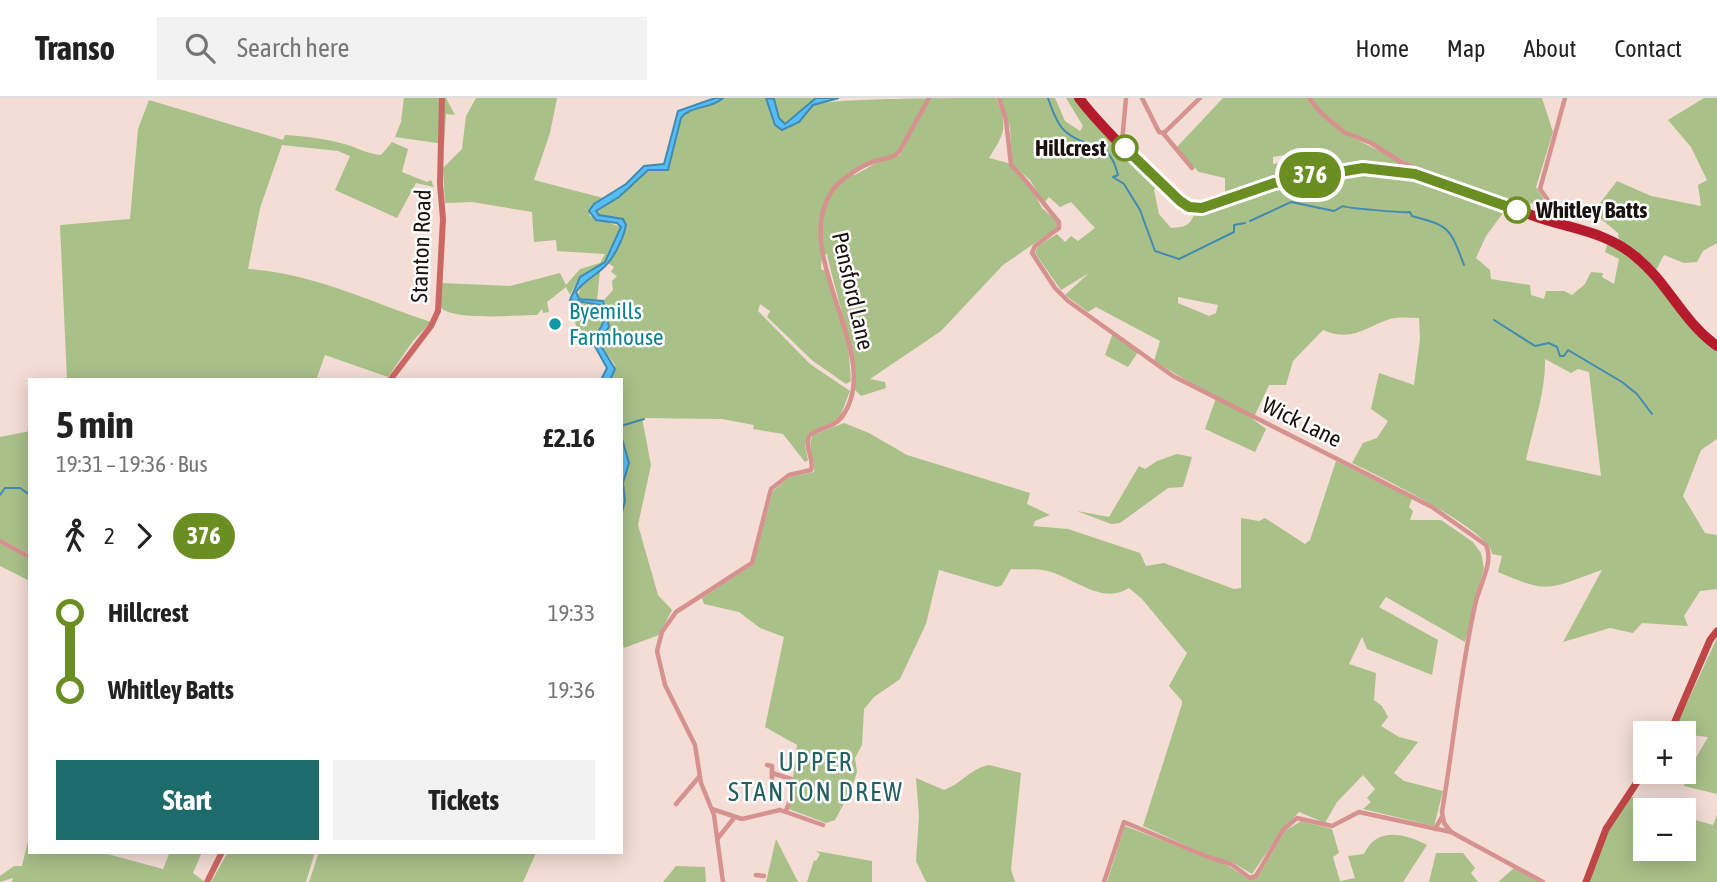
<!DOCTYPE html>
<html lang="en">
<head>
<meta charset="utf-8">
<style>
  :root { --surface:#fff; --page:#f2f2f2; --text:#222; --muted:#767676; --line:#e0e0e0; --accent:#1e6b6c }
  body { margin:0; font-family:"Asap Condensed",sans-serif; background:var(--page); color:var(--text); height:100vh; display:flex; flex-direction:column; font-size:26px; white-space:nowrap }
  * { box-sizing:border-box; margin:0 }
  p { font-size:23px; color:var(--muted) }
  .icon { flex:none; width:38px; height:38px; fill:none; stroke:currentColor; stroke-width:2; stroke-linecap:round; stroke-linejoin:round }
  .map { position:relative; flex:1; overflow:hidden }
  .drawer { position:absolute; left:28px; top:280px; width:595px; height:476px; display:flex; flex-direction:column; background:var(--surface); border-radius:0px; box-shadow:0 4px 18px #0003 }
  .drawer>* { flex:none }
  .badge { padding:0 14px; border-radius:23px; font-size:24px; line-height:46px }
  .controls { position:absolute; left:1633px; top:623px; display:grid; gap:14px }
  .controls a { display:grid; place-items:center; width:63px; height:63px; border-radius:0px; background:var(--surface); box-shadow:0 4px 18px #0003; font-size:35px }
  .map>.badge { position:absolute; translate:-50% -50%; box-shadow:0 0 0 4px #fff }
  .legs { display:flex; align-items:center; gap:10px; height:77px; padding:0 28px; font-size:23px }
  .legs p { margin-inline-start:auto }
  .head { display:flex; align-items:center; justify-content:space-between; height:119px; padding:0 28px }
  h1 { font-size:38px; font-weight:700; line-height:52px }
  .action { display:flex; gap:14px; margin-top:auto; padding:14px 28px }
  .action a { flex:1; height:80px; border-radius:0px; background:var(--accent); color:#fff; font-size:28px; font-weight:700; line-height:80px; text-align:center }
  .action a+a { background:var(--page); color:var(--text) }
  ul { padding:0 28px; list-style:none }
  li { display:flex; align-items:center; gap:24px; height:77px; font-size:26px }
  li i { display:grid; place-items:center; width:10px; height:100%; margin:0 9px; background:currentColor }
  li i::after { content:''; width:18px; height:18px; margin:-9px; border:5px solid; border-radius:50%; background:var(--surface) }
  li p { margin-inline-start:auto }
  li:first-child i { background:linear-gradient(#0000 50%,currentColor 0) }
  li:last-child i { background:linear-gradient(currentColor 50%,#0000 0) }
  header { display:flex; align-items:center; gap:42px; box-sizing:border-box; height:98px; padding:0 35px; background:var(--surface); border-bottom:2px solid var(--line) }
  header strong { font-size:33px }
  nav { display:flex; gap:38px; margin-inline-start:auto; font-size:24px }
  .search { width:490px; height:63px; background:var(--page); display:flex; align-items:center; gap:18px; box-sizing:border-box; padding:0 24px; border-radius:0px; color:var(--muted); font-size:26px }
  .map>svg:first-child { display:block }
  .green { fill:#a9c089; fill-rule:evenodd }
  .water { fill:#55bef6; stroke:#438ab1; stroke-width:2 }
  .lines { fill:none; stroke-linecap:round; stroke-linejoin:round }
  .stream { stroke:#438ab1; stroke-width:2 }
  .street { stroke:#d6928e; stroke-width:4.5 }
  .secondary { stroke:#cb6865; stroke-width:6 }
  .primary { stroke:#c04547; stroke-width:7 }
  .highway { stroke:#b51b2c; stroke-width:10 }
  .line-1-casing { stroke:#fff; stroke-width:16 }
  .line-1 { stroke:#6b8e23; stroke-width:10 }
  .stop-1-dot { fill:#fff; stroke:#6b8e23; stroke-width:3.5 }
  .culture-dot { fill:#0f9aa8; stroke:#fff; stroke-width:2.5 }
  .labels { text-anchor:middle; stroke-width:5; stroke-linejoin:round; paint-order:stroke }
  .stop-label { font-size:23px; font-weight:bold; fill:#19120f; stroke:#fff; text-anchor:end }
  .street-label { font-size:23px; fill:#19120f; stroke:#fff }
  .culture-label { font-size:23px; fill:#0d838f; stroke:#fff; text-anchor:start }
  .quarter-label { font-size:26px; letter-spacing:2px; fill:#256060; stroke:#fff }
</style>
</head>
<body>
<header>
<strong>Transo</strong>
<div class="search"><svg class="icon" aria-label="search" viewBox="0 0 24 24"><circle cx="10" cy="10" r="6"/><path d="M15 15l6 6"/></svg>Search here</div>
<nav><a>Home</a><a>Map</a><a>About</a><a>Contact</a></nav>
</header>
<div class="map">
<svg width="1717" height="784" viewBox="0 0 1717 784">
  <rect width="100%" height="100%" fill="#f3ddd5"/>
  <!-- green -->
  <g class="green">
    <polygon points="404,0 446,0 455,17 446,16 444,46 395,39 401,24"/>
    <path d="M 476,0 L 557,0 L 550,35 L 534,82 L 607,101 L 594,106 L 589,113 L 590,118 L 621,129 L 605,164 L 577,183 L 570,197 L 566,189 L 547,204 L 549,214 L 543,215 L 542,211 L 537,217 C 516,217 456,223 441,210 L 441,185 L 510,188 L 560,175 L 566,187 L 580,171 L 600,165 L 605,156 L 557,153 L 556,142 L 534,144 L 532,114 L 472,104 L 445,105 L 443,70 L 462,51 L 466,18 Z"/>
    <path d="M 723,0 L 766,0 L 775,27 L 782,32 C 799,27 802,12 816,6 C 847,0 956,0 996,0 C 1009,30 1004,35 989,60 L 1008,65 L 1028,84 L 1042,110 L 1058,124 L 1058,129 L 1003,167 L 941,233 L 870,281 L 885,284 L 886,290 L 861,298 L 854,291 C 854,243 837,203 827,156 L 822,157 L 821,171 L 826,173 L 848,246 L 851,283 L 846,286 L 813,263 L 767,219 L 770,213 L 760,206 L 758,213 L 810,266 L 850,293 L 839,321 L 808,336 L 805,347 L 808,362 L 805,364 L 783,336 L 753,331 L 754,327 L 722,321 L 642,320 L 651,367 L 638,427 L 658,497 L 672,512 L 659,537 L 624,550 L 621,544 L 621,418 L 625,403 L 623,385 L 629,365 L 621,337 L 621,282 L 610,282 L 615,267 L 598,243 L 609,229 L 603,203 L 613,192 L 612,183 L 617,178 L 611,174 L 614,169 L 608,165 L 626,127 L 623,121 L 599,117 L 596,113 L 619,99 L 649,72 L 668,72 L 682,17 ZM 929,1 L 900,57 L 876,65 L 855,77 L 850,76 L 863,66 L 896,56 Z"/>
    <polygon points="773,0 816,0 785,26 779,21"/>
    <path d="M 1001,0 L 1055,0 L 1065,23 L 1080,33 L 1083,28 L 1066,0 L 1077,0 L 1159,85 L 1154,92 L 1159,116 L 1171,130 C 1185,129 1191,128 1195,113 C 1267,90 1343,60 1420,81 C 1449,89 1478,101 1506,111 L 1486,138 L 1476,160 L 1490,172 L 1491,181 L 1530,187 L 1531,197 L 1544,201 L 1546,193 L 1564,193 L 1572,197 L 1585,186 L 1591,174 L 1603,175 L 1602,179 L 1614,186 L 1619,161 L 1605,154 L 1608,143 L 1630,156 L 1717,251 L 1717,341 L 1701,352 L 1683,398 L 1705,435 L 1717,437 L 1717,491 L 1700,493 L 1684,518 L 1688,528 L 1642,525 L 1633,535 L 1610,530 L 1563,544 L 1602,472 C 1550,490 1550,497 1498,474 L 1502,458 L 1492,456 C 1492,433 1375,376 1352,365 L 1363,345 L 1377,340 L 1388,323 L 1371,311 L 1379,275 L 1414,287 L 1420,241 L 1419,220 C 1411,220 1402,219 1395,220 C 1369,225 1355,246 1323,232 L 1293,263 L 1286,287 L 1269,287 L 1255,317 L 1247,317 L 1266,331 L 1255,354 L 1205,331 L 1216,300 L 1154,263 L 1160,243 L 1096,209 L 1088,214 L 1065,197 L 1089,175 L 1061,192 L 1035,155 L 1038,148 L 1057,136 L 1065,144 L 1071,138 L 1078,143 L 1095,130 L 1071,104 L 1060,109 L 1049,99 L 1044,105 L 1030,82 L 1012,66 L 1010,30 ZM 1178,199 L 1218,207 L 1216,215 L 1209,218 L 1178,205 ZM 1545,261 L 1571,275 L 1578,271 L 1589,274 L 1601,378 L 1526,362 C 1533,329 1546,293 1545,261 Z"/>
    <path d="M 1223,0 L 1306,0 L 1340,33 L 1417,72 L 1367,68 L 1225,97 L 1225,80 L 1199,74 L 1175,51 ZM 1314,52 L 1327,51 L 1326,59 L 1273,66 L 1273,59 Z"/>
    <polygon points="1311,0 1542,0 1553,34 1536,89 1547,106 1513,105 1404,63 1345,32 1322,14"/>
    <polygon points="1704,0 1717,0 1717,145 1703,153 1697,164 1684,165 1664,157 1655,174 1619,144 1618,135 1593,114 1617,83 1651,98 1701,108 1698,87 1707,82 1691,49 1668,22"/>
    <path d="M 149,2 L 283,42 L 285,37 C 305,38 328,41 348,47 C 359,51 369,56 381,57 L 392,44 L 408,51 L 402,74 L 427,84 L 431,82 L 434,89 L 416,85 L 397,120 L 335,92 L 350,58 L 338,53 L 282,47 L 260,110 L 248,171 C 313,175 370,204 431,224 L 413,243 L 388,279 L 325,257 L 316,282 L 67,282 L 60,127 L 130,121 L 138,31 Z"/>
    <polygon points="600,173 597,202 577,200 582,185"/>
    <polygon points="569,204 597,206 598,212 571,217"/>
    <path d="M 601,207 C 609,221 602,230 592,241 L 593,245 L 581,246 L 574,220 L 596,216 Z"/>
    <polygon points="1113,235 1138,254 1128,269 1105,257"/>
    <path d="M 844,325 L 869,335 L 907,357 L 1030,395 L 1027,406 L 1050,417 L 1035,423 L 1033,428 L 1068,431 L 1140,455 L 1146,468 L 1164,465 L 1234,491 L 1241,490 L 1241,420 L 1259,423 L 1265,420 L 1305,446 L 1310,442 L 1336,363 L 1412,400 L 1409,409 L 1413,413 L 1410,422 L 1441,422 L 1473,444 L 1481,455 L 1484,470 L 1465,544 L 1386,499 L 1379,509 L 1438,542 L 1432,577 L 1367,551 L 1362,539 L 1349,566 L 1376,575 L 1374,602 L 1382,608 L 1388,619 L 1381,628 L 1399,639 L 1418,644 L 1394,675 L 1404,683 L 1443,693 L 1434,728 L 1363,711 L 1371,704 L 1367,700 L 1375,691 L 1363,677 L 1337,704 L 1325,725 L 1299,714 L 1282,732 L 1252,776 L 1232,764 L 1209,758 L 1143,728 L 1182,606 L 1182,603 L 1169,588 L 1187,555 L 1142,501 L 1129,490 C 1103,507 1075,481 1051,474 C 1039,470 1024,472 1011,471 L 1002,487 L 997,489 L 939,472 L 926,526 L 900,581 L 874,599 L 864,611 L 862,647 L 855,660 L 857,674 L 851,692 L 835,722 L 826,725 L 789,711 L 797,647 L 765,629 L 784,539 L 760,530 L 739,514 L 704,506 L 702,500 L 753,467 L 773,393 L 790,379 L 814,374 C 816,361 806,350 813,337 Z"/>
    <polygon points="30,333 30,456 0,441 0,339"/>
    <polygon points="1177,356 1192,359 1183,389 1168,390 1120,425 1111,426 1077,413 1109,419 1139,368 1145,371 1157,363"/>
    <polygon points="0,445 30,461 30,483 0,468"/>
    <polygon points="1717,540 1717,696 1684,688 1687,675 1708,639 1673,635"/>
    <path d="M 989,667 L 1021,675 L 1011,771 L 1015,784 L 926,784 L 916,763 L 919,718 L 916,680 L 944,692 C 961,686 971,670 989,667 Z"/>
    <polygon points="1630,698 1667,712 1645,712 1645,751 1684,751 1684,719 1713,727 1717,717 1717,784 1589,784 1606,737"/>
    <polygon points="30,704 30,754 100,754 163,771 170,754 202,754 193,775 205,784 12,784 13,780 0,784 0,778 14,768 22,768 29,739"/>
    <path d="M 1301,723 L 1332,731 L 1339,755 L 1333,759 L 1340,783 L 1355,780 L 1348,758 L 1364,756 C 1377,728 1405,736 1427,747 L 1403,784 L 1107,784 L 1125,728 L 1229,768 L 1248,781 L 1258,779 L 1285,733 Z"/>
    <polygon points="776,741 798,784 766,784"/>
    <polygon points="816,753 872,763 872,784 807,784 814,762 816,763 820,756"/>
    <polygon points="228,754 315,754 306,784 211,784"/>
    <polygon points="319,754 535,754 536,755 523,784 309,784"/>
    <polygon points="1436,755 1463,755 1475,770 1471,775 1478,784 1429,784"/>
    <polygon points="676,768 705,769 706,784 663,784"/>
    <polygon points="1514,770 1538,784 1498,784"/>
  </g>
  <!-- water -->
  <g class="water">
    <path d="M 715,0 L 723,0 C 712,11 691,7 681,20 L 668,72 L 648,72 L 619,99 L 596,113 L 599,117 L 623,121 L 626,127 C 623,142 613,162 602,171 C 592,180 584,183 576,194 L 579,201 L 603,203 L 609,229 L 598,243 L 615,271 L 610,282 L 601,282 L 607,270 L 592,243 C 600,230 609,223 601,207 L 570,202 L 580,179 L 605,164 L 621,129 L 617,125 L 596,122 L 589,113 L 594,106 L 626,86 L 644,68 L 664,66 L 678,13 Z"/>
    <polygon points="766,0 774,1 779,20 785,26 816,0 839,0 813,7 799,24 782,32 775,27"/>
    <polygon points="621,337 629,365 623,385 625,403 621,418"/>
  </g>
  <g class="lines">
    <!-- stream -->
    <g class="stream">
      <path d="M 1048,0 C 1051,9 1058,28 1066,34 C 1091,55 1108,38 1118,77 L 1113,79 L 1124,86 L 1140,112 L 1155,153 L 1179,161 L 1234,134 L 1234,127 L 1245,125"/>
      <path d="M 1250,123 L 1291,104 L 1334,113 L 1343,108 C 1346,110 1403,115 1410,114 L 1412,118 C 1450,128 1450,130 1464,167"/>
      <polyline points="1494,222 1535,248 1549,245 1557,249 1560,258 1564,258 1568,252 1622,284 1637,296 1652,316"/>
      <polyline points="621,328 644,321"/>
      <polyline points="0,397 5,390 20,390 30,397"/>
    </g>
    <!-- street -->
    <g class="street">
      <path d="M 999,0 L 1006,22 L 1011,67 C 1030,85 1042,105 1059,124 L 1059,130 L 1035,148 L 1032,155 L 1055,190 L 1068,203 L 1173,278 L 1432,409 L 1486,447 C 1494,463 1480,487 1476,503 C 1460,572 1454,644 1442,714 L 1444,725 L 1451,734"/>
      <polyline points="1142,0 1159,34 1164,35 1200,0"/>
      <polyline points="1309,0 1321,15 1344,34 1371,45 1401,64 1437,78"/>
      <polyline points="1163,35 1192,70"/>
      <polyline points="1122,44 1126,0"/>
      <polyline points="1565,126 1540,91 1565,0"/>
      <polyline points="0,443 30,459"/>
      <polyline points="767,667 772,668 772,681"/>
      <polyline points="772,675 791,681 791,699 786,713"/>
      <polyline points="676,706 699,679"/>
      <polyline points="712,711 742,721 780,712 823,727"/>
      <polyline points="1435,731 1442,719"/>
      <polyline points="718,740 734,720"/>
      <polyline points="756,777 764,778"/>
      <path d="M 723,784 L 714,717 L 701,685 L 695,647 L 665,587 L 657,553 L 662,534 L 676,514 L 752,465 L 771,391 L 789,377 L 811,372 C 815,362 804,350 809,338 C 818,329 834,330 841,320 C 888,260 788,158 832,93 C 839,82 862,67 875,63 C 885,60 892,61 899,54 L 929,0"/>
      <polyline points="1104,784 1124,724 1208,759 1231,766 1250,780 1256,778 1283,732 1297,720 1332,728 1359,714 1451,734 1543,784"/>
    </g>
    <!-- secondary -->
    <g class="secondary">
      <polyline points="390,282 431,228 438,213 443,121 440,86 442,0"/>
      <polyline points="207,784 222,754"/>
    </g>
    <!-- primary -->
    <g class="primary">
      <polyline points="1670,635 1710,542 1717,533"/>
      <polyline points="1586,784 1606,731 1645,672"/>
    </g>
    <!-- highway -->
    <path class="highway" d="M 1079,0 C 1093,19 1175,107 1193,110 C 1211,113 1230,97 1247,92 C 1300,76 1360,62 1414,76 C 1455,86 1494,104 1534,118 C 1570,131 1606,133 1636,159 C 1668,185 1683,224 1717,248"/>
  </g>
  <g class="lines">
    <!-- line-1 casing -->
    <g class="line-1-casing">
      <polyline id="line-1" points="1125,50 1180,103 1189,109 1202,110 1274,85 1363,70 1415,76 1517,112"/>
    </g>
    <!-- line-1 -->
    <use href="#line-1" class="line-1"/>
  </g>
  <!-- markers -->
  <g class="stop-1-dot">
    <circle cx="1125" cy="50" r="12"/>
    <circle cx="1517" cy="112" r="12"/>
  </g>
  <circle class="culture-dot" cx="555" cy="226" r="7"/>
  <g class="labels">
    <!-- stop labels -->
    <g class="stop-label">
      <text x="1106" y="58">Hillcrest</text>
      <text x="1536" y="120" text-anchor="start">Whitley Batts</text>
    </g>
    <!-- street labels -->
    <g class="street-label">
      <text transform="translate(421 148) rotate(-88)" y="8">Stanton Road</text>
      <text transform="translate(853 193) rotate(77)" y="8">Pensford Lane</text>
      <text transform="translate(1302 324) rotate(26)" y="8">Wick Lane</text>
    </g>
    <!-- culture labels -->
    <g class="culture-label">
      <text x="569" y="221">Byemills<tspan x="569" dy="26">Farmhouse</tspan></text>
    </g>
    <!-- quarter labels -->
    <g class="quarter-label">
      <text x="816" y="673">UPPER<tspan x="816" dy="30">STANTON DREW</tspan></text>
    </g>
  </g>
</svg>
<div class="controls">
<a>+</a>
<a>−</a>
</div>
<b class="badge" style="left:1310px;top:77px;background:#6b8e23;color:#fff">376</b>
<section class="drawer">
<div class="head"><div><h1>5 min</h1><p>19:31 – 19:36 · Bus</p></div><b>£2.16</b></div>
<div class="legs"><svg class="icon" aria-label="walk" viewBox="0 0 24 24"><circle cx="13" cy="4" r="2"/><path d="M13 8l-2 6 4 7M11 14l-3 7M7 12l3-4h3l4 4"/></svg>2<svg class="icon" aria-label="forward" viewBox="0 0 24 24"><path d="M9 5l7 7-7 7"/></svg><b class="badge" style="background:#6b8e23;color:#fff">376</b></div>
<ul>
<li><i style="color:#6b8e23"></i><b>Hillcrest</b><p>19:33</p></li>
<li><i style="color:#6b8e23"></i><b>Whitley Batts</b><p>19:36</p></li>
</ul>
<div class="action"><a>Start</a><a>Tickets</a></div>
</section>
</div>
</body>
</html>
